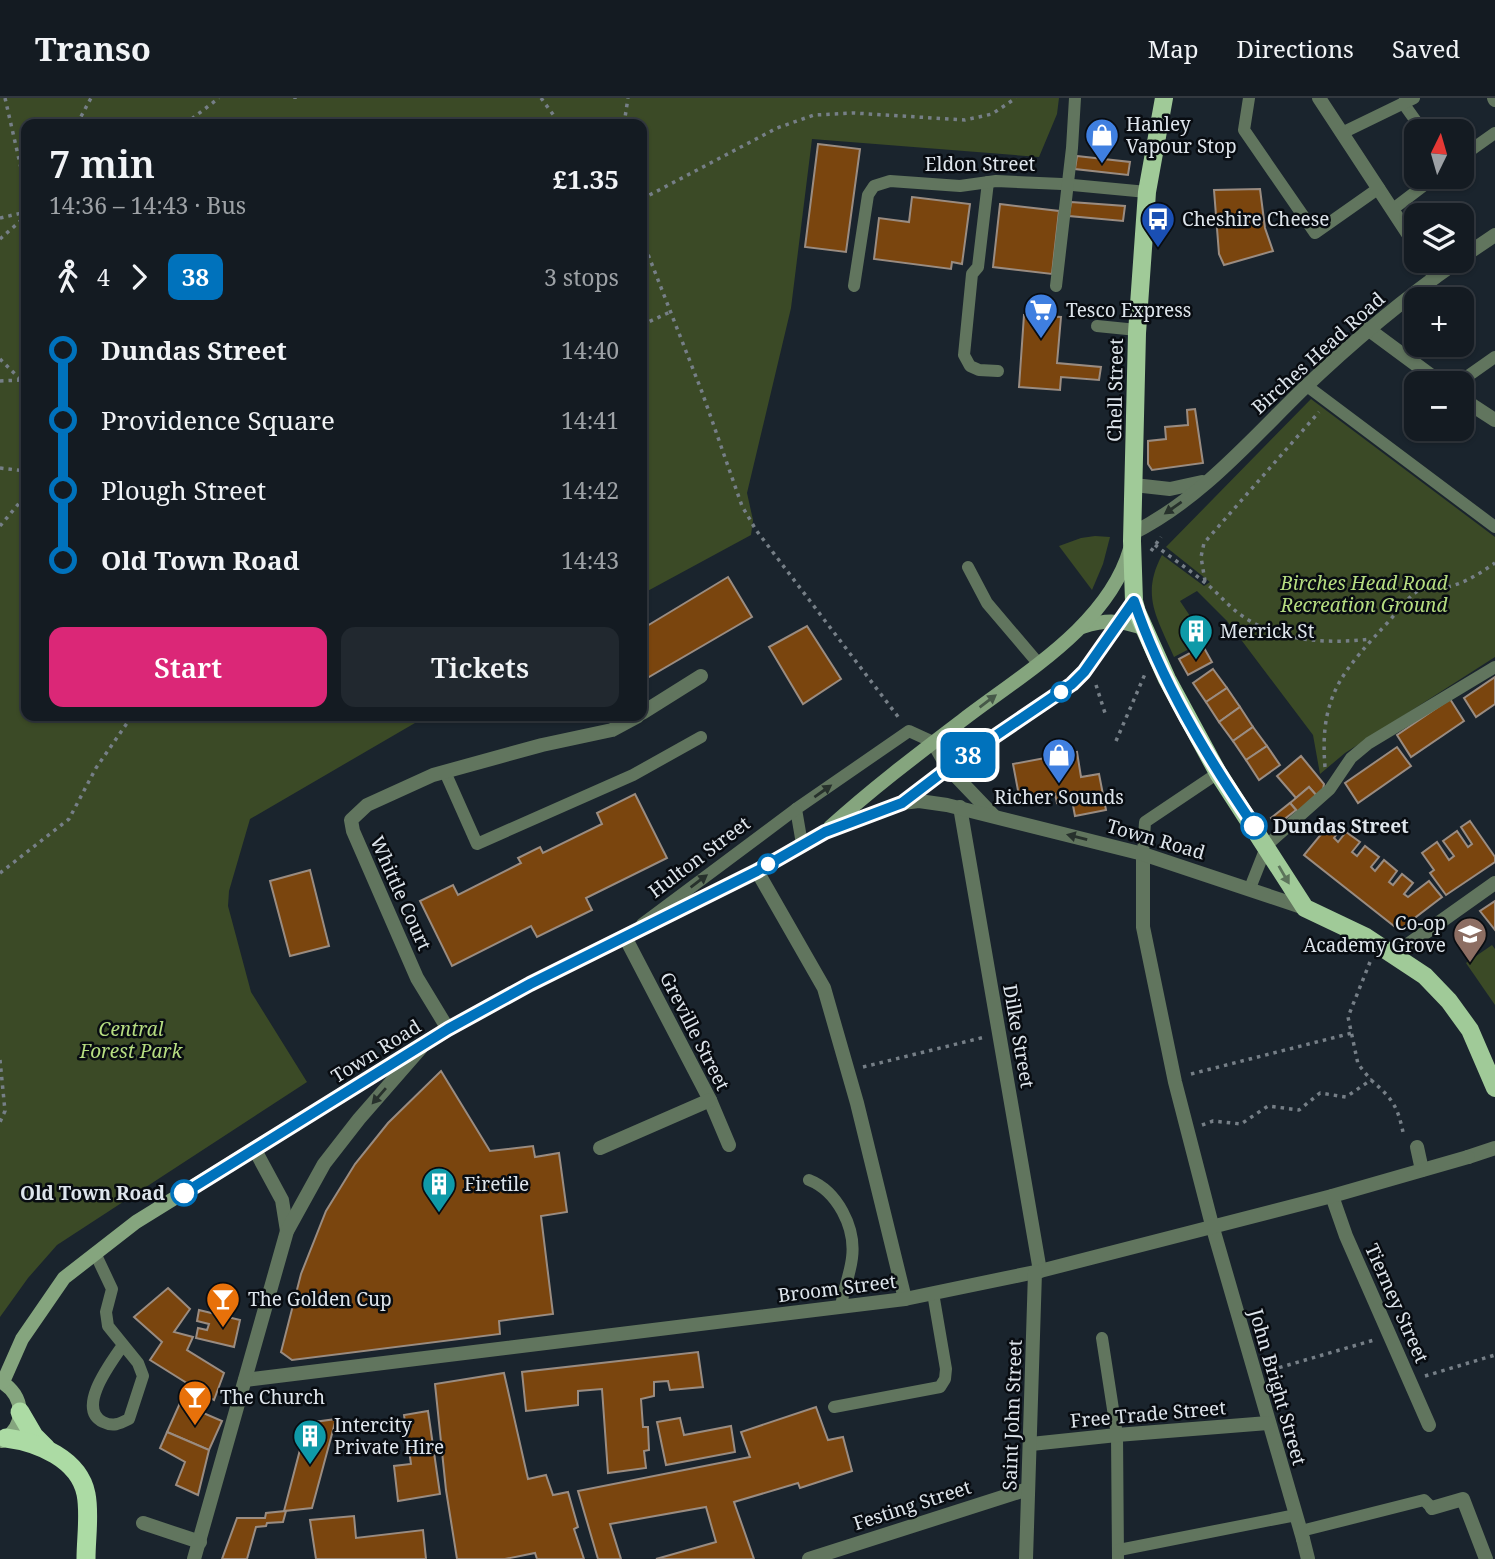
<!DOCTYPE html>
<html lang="en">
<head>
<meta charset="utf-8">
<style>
  :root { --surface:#141b22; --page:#21282f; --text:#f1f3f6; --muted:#9da1a5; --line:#333940; --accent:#db2777 }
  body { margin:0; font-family:"Noto Serif",serif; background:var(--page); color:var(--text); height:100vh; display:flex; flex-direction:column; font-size:26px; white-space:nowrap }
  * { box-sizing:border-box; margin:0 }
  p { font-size:23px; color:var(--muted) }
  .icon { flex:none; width:38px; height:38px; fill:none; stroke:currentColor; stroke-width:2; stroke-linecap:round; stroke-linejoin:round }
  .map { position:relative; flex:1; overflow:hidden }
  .details { position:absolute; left:21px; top:21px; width:626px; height:602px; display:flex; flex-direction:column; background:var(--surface); border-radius:14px; box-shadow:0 2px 5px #0004,0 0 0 2px var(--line) }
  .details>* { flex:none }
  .badge { padding:0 14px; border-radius:10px; font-size:24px; line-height:46px }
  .needle { width:46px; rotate:5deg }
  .buttons { position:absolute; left:1404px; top:21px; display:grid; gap:14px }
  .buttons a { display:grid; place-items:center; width:70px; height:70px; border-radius:14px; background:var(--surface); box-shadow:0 2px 5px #0004,0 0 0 2px var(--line); font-size:35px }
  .map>.badge { position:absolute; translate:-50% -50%; box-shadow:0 0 0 4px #fff }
  .legs { display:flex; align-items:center; gap:10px; height:77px; padding:0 28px; font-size:23px }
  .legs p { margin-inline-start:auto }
  .headline { display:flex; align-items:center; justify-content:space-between; height:119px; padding:0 28px }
  h1 { font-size:38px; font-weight:600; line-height:52px }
  .button { display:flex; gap:14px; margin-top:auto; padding:14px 28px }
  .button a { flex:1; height:80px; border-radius:14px; background:var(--accent); color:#fff; font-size:28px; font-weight:600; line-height:80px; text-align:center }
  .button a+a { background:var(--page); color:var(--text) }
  ul { padding:0 28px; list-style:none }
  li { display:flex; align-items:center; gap:24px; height:70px; font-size:26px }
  li i { display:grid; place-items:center; width:10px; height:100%; margin:0 9px; background:currentColor }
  li i::after { content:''; width:18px; height:18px; margin:-9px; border:5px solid; border-radius:50%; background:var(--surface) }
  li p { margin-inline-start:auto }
  li:first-child i { background:linear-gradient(#0000 50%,currentColor 0) }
  li:last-child i { background:linear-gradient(currentColor 50%,#0000 0) }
  header { display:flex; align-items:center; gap:42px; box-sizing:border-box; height:98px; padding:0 35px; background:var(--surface); border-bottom:2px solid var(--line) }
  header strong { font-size:33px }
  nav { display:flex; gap:38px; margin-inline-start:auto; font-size:24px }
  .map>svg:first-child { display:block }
  .green { fill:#3b4a26 }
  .building { fill:#7a450e; stroke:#9a8c81; stroke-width:2 }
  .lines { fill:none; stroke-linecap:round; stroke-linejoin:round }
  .path { stroke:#767f87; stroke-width:3.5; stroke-dasharray:3.5 5; stroke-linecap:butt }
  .service { stroke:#61755e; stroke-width:12 }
  .pedestrian { stroke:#61755e; stroke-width:14 }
  .minor { stroke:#61755e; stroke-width:14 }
  .tertiary { stroke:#61755e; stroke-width:14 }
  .secondary { stroke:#85a57e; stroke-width:14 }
  .primary { stroke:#a0ca98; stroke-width:18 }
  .trunk { stroke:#acdba4; stroke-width:19 }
  .oneway { fill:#27312c }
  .oneway2 { fill:#465848 }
  .oneway3 { fill:#5c745b }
  .line-1-casing { stroke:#fff; stroke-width:16 }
  .line-1 { stroke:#0072bc; stroke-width:10 }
  .stop-1-dot { fill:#fff; stroke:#0072bc; stroke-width:3.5 }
  .labels { text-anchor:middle; stroke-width:5; stroke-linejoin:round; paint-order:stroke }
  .poi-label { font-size:19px; fill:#dee5ec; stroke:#080c11; text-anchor:start }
  .street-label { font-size:19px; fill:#dee5ec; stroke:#080c11 }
  .park-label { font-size:19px; font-style:italic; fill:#b6dd81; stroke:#080c11 }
  .stop-label { font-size:19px; font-weight:bold; fill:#dee5ec; stroke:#080c11; text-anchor:start }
</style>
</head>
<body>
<header>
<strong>Transo</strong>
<nav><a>Map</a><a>Directions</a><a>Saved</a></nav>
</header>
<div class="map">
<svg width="1495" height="1461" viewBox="0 0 1495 1461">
  <rect width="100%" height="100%" fill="#1a242d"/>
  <!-- green -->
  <g class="green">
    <polygon points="0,0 1059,0 1057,16 1039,59 812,41 791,210 747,395 753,422 751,437 642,496 642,26 26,26 26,618 427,618 250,721 229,793 228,808 251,894 307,984 57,1147 28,1180 0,1219"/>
    <path d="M 1311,301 L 1495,439 L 1495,559 L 1345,655 L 1320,676 L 1313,637 L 1227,523 L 1197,493 L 1180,503 L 1206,542 L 1174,559 C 1158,521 1140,498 1162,457 L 1204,488 L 1210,484 L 1166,449 Z"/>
    <polygon points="1095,438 1110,439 1103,466 1092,492 1059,448 1081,440"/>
    <polygon points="1492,847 1495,851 1495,907 1466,865"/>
  </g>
  <!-- building -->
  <g class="building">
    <polygon points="818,46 860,51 846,154 805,149"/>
    <polygon points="1077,58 1130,64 1128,77 1075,71"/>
    <polygon points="1260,91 1265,130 1273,153 1224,167 1219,156 1214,92"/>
    <polygon points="912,99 970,106 962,166 952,164 951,171 874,161 879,120 909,124"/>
    <polygon points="1071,104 1125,108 1123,123 1069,118"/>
    <polygon points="1000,106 1059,113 1052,176 993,169"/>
    <polygon points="1024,217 1061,219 1057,265 1101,269 1099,282 1061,279 1060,292 1019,289"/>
    <polygon points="1195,311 1203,365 1152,372 1148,366 1148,343 1166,341 1165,329 1188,327 1187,312"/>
    <polygon points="728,479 752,519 642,583 642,531"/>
    <polygon points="807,528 841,581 803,606 769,549"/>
    <polygon points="1203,548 1212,564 1188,577 1179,561"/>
    <polygon points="1213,571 1227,590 1206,604 1193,585"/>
    <polygon points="1495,579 1495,606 1476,619 1464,600"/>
    <polygon points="1227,590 1240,609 1219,624 1206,604"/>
    <polygon points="1450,601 1464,623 1411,659 1397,637"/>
    <polygon points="1240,609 1253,629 1233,643 1219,624"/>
    <polygon points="1253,629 1267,648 1246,662 1233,643"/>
    <polygon points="1267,648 1280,667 1259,682 1246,662"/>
    <polygon points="1397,649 1411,668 1358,705 1345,685"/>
    <polygon points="1077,654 1081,679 1099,676 1106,712 1075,718 1072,702 1057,705 1055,696 1020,703 1013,666"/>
    <polygon points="1301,658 1324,686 1323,692 1317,698 1309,689 1296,700 1277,678"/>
    <polygon points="1309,689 1317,698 1298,714 1290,705"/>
    <polygon points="635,696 667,760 586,800 592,812 537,839 531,828 452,868 420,803 453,787 458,797 521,765 518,760 540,749 543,755 602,726 597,715"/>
    <polygon points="1290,705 1296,712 1277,727 1271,720"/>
    <polygon points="1332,723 1341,730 1334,740 1338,744 1346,734 1360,744 1352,754 1357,758 1365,748 1379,759 1371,769 1375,773 1384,762 1397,773 1389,784 1393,787 1402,776 1413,785 1404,796 1408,799 1429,783 1442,799 1399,832 1304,757"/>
    <polygon points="1470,723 1495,759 1495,764 1446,797 1430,775 1434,772 1422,755 1437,744 1449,762 1454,758 1443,743 1457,733 1468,749 1472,746 1461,729"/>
    <polygon points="310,772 329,848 290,858 270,783"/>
    <polygon points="1495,803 1495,832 1480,813"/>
    <polygon points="441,973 490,1053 533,1048 535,1059 559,1055 567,1114 541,1118 553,1216 499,1223 500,1236 292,1262 281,1254 301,1176 326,1113 355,1066 388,1025"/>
    <polygon points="168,1190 190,1211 174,1234 193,1239 187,1252 224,1275 214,1302 150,1262 162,1244 134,1219"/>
    <polygon points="199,1212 240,1222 234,1249 196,1240 198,1230 207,1232 209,1226 197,1223"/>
    <polygon points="698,1254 703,1289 670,1292 668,1283 654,1284 654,1298 641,1301 643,1329 648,1329 649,1352 644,1353 646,1370 608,1375 602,1291 578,1293 578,1307 526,1313 522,1274"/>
    <polygon points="504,1275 528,1381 546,1377 553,1397 568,1394 578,1429 574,1431 584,1461 537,1461 535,1455 505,1461 457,1461 446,1392 435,1286"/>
    <polygon points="180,1305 222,1323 209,1352 167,1334"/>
    <polygon points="816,1309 828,1342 843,1339 852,1373 800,1390 798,1385 734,1404 754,1461 656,1461 716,1444 706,1409 610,1426 621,1461 598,1461 578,1393 750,1359 741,1334"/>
    <polygon points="428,1313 440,1396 398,1403 394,1368 411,1366 404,1317"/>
    <polygon points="680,1320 684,1337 731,1328 735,1354 666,1367 657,1324"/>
    <polygon points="336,1321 312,1410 284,1413 307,1325"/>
    <polygon points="167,1334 209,1352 198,1397 176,1387 185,1364 160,1350"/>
    <polygon points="286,1413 283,1424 267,1425 266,1428 256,1429 247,1461 222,1461 237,1420 265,1420 266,1415"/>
    <polygon points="354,1418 356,1440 423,1432 426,1461 316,1461 310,1422"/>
  </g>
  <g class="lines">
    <!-- path -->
    <g class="path">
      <polyline points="5,0 26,92"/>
      <polyline points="541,0 560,26"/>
      <polyline points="295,1 295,0"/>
      <polyline points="77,26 91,0"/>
      <polyline points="185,26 219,0"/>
      <polyline points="624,26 628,0"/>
      <polyline points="642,101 777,30 814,17 854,15 965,22 992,16 1016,0"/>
      <polyline points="0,120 26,114"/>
      <polyline points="0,141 26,118"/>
      <polyline points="642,141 702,294 742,408 756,432 899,620"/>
      <polyline points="642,227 670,214"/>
      <polyline points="0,261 21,282"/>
      <polyline points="0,283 21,282 26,285"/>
      <polyline points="0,370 26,373"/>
      <polyline points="0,428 26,397"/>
      <path d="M 1155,447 C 1170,459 1187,470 1203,483 C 1218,494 1228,509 1244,519 C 1280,544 1329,546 1371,541"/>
      <polyline points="1151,453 1161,439"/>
      <polyline points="1205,483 1201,459 1204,445 1319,314"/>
      <polyline points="1096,587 1105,615"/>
      <polyline points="1116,643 1145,576"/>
      <path d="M 1325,669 C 1319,596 1344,572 1390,522 C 1398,513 1409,497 1420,492 C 1428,489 1438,491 1447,489 C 1466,485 1480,475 1495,465"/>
      <polyline points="0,775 69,721 96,670 132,618"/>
      <polyline points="1370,864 1348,919 1358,966 1371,982"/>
      <polyline points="0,962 5,1013 0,1024"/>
      <polyline points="863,969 985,939"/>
      <polyline points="1191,976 1352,935"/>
      <path d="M 1202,1027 L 1213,1023 L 1241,1026 L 1268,1008 L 1299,1012 L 1320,995 L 1346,999 L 1371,982 C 1394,1002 1398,1009 1404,1039"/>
      <polyline points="1271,1272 1374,1242"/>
      <polyline points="1425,1278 1495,1257"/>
    </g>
    <!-- service -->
    <g class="service">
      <polyline points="1249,0 1244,32 1315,135 1379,90"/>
      <polyline points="1403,5 1423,33"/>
      <polyline points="1342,35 1414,0"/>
      <polyline points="1461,59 1495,35"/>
      <polyline points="988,84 978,169 972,176 964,257 970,268 979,272 998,273"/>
      <polyline points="1393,111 1435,79"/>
      <polyline points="854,188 868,97 874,88 890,83 960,88 996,83 1062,86 1147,94"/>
      <polyline points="1056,188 1072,50 1075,0"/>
      <polyline points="1097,228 1137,232"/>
      <polyline points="1458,285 1495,259"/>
      <polyline points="1307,288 1495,429"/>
      <polyline points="968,469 987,505 1038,565"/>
      <polyline points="445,674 477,746 633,677 701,639"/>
      <polyline points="802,746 796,711 909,633 933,644"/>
      <polyline points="1143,756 1145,724 1218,675"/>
      <polyline points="1250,790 1267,747 1330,691 1351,660 1369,645 1495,569"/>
      <polyline points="642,826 796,711"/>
      <path d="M 809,1082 C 837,1093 856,1129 852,1160 C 850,1177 843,1192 841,1209"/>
      <path d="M 95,1155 L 112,1191 L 106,1214 L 108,1228 L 138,1265 L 143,1278 L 129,1321 C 119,1326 113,1329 103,1324 C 75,1310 113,1262 123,1247"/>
      <polyline points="1102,1240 1117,1337 1118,1461"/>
      <polyline points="834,1309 940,1289 945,1281 946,1271 933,1195"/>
      <polyline points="1301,1433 1424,1402 1432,1410"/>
      <polyline points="1119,1452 1296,1417"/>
    </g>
    <!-- pedestrian -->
    <g class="pedestrian">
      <polyline points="1468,1059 1495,1050"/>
      <polyline points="1303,1441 1308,1461"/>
    </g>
    <!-- minor -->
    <g class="minor">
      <polyline points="1319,0 1416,148"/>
      <polyline points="1494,0 1495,2"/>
      <polyline points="1425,163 1435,179"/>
      <polyline points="1368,231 1441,285"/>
      <polyline points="1461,300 1495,322"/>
      <polyline points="642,615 701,578"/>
      <polyline points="960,709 1040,1173"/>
      <polyline points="1143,756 1143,829 1175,984 1212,1127 1303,1441"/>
      <polyline points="757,773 824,890 857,1005 905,1201"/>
      <polyline points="625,839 710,1002 729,1047"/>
      <polyline points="1395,856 1495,785"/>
      <polyline points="448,931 417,880 353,733 351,722 367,707 433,677 542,647 612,632 638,618"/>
      <polyline points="1417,1049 1422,1072"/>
      <polyline points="600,1050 710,1002"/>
      <polyline points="255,1052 282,1102 287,1133"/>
      <polyline points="1332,1098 1346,1138 1429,1327"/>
      <polyline points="245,1282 905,1201 1040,1173 1332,1098 1468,1059"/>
      <polyline points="1031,1346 1117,1337 1268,1325"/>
      <polyline points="1432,1410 1463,1401 1486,1461"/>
      <polyline points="143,1425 200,1444"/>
      <polyline points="194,1461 287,1133 324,1066 359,1021 421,950"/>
      <polyline points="809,1461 1028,1391"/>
      <polyline points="1026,1461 1035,1174"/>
    </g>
    <!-- tertiary -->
    <g class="tertiary">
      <polyline points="1461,160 1495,137"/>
      <polyline points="1134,387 1170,391 1202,384"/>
      <path d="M 1133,435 C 1199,402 1249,344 1301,293 C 1350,246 1402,202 1458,163"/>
      <polyline points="933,644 948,670 993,717"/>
      <polyline points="902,705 919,703 947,707 1143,756 1305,810"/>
    </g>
    <!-- secondary -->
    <g class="secondary">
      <path d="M 1082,529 C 1108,521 1119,522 1145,531"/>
      <path d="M 830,729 C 873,690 918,656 964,621 C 1024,575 1108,527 1130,451"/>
      <path d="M 0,1283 C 25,1297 27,1328 2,1343"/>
      <polyline points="3,1284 22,1241 64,1180 136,1124 448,931 530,886 757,773 825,734 902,705 948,670 1072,586 1084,574 1134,503"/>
    </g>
    <!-- primary -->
    <polyline class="primary" points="1164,0 1147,94 1137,235 1132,443 1134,503 1137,514 1167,581 1218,675 1305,810 1366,839 1425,878 1449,903 1470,932 1495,990"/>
    <!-- trunk -->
    <g class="trunk">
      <polyline points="20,1314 34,1338 46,1350"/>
      <path d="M 6,1340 C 38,1344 79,1361 86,1396 C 90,1416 86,1440 86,1461"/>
    </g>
  </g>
  <!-- one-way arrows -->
  <defs><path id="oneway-solid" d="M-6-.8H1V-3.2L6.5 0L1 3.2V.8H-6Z" transform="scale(1.75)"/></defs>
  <g class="oneway">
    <use href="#oneway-solid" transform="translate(1173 410) rotate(145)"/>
    <use href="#oneway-solid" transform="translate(823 693) rotate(-35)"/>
    <use href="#oneway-solid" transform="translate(1077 739) rotate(-166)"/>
    <use href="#oneway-solid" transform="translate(699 783) rotate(-37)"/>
    <use href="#oneway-solid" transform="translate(379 998) rotate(131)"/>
  </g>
  <use class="oneway2" href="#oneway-solid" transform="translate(988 603) rotate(-37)"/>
  <use class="oneway3" href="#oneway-solid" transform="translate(1284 777) rotate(60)"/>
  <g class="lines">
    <!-- line-1 casing -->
    <g class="line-1-casing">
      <path id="line-1" d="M 184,1095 L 448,931 L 530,886 L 757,773 L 825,734 L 902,705 L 948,670 L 1072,586 L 1084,574 L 1134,503 C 1161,583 1207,659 1254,728"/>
    </g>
    <!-- line-1 -->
    <use href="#line-1" class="line-1"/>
  </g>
  <!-- icons -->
  <defs>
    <g id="shop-pin" transform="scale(1.75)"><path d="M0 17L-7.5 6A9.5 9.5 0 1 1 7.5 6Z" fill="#3f7fe0" stroke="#080c11"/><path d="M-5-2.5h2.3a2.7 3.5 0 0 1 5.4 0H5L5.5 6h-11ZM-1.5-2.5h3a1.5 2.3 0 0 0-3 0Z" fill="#fff"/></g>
    <g id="bus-pin" transform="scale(1.75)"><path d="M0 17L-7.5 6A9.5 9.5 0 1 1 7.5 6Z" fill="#1a4fb4" stroke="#080c11"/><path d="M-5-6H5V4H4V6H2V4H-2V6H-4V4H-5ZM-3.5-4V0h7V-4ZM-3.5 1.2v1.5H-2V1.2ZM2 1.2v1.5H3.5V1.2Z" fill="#fff"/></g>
    <g id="supermarket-pin" transform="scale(1.75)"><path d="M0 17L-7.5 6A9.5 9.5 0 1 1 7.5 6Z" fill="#3f7fe0" stroke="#080c11"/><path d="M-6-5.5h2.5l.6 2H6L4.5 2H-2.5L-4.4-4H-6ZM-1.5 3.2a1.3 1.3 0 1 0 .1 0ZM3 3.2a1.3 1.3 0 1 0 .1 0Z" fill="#fff"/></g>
    <g id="building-pin" transform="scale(1.75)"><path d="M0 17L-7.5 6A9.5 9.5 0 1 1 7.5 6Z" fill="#0f9aa8" stroke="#080c11"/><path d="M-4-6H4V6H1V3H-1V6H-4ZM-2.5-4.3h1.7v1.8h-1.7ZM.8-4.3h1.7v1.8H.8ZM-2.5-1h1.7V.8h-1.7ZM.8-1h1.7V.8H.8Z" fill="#fff"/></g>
    <g id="school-pin" transform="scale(1.75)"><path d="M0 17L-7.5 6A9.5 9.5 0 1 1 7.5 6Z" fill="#8d6e63" stroke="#080c11"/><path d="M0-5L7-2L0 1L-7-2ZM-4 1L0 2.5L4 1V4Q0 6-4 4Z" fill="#fff"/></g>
    <g id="bar-pin" transform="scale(1.75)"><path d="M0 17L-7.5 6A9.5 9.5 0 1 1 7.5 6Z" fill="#e8710a" stroke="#080c11"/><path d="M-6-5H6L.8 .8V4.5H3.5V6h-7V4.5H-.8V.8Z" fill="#fff"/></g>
  </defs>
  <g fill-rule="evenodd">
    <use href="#shop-pin" x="1102" y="37"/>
    <use href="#bus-pin" x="1158" y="121"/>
    <use href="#supermarket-pin" x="1041" y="212"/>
    <use href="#building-pin" x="1196" y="533"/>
    <use href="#shop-pin" x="1059" y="657"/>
    <use href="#school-pin" x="1470" y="836"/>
    <use href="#building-pin" x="439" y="1086"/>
    <use href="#bar-pin" x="223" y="1201"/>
    <use href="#bar-pin" x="195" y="1299"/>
    <use href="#building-pin" x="310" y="1338"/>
  </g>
  <!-- markers -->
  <g class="stop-1-dot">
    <circle cx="1061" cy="594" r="9"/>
    <circle cx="1254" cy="728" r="12"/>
    <circle cx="768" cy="766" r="9"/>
    <circle cx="184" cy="1095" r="12"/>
  </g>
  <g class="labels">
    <!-- poi labels -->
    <g class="poi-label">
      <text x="1126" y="33">Hanley<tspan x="1126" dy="22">Vapour Stop</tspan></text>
      <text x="1182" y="128">Cheshire Cheese</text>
      <text x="1066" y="219">Tesco Express</text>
      <text x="1220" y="540">Merrick St</text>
      <text x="1059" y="706" text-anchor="middle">Richer Sounds</text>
      <text x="1446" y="832" text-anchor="end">Co-op<tspan x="1446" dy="22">Academy Grove</tspan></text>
      <text x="464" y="1093">Firetile</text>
      <text x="248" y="1208">The Golden Cup</text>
      <text x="220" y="1306">The Church</text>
      <text x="334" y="1334">Intercity<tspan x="334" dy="22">Private Hire</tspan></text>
    </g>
    <!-- street labels -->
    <g class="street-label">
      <text x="980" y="73">Eldon Street</text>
      <text transform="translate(1318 255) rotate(-42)" y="7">Birches Head Road</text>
      <text transform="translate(1115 292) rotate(-89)" y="7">Chell Street</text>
      <text transform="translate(1156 741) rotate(16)" y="7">Town Road</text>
      <text transform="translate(699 759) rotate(-37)" y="7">Hulton Street</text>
      <text transform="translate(401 795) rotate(66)" y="7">Whittle Court</text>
      <text transform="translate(695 933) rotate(63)" y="7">Greville Street</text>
      <text transform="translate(1019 938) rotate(80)" y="7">Dilke Street</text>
      <text transform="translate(376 953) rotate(-32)" y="7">Town Road</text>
      <text transform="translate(837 1190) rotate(-7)" y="7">Broom Street</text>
      <text transform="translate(1397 1205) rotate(66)" y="7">Tierney Street</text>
      <text transform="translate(1278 1289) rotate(74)" y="7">John Bright Street</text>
      <text transform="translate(1148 1316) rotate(-5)" y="7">Free Trade Street</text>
      <text transform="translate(1012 1317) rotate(-88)" y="7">Saint John Street</text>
      <text transform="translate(912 1407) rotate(-18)" y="7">Festing Street</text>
    </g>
    <!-- park labels -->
    <g class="park-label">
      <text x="1364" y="492">Birches Head Road<tspan x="1364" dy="22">Recreation Ground</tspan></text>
      <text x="131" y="938">Central<tspan x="131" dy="22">Forest Park</tspan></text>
    </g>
    <!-- stop labels -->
    <g class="stop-label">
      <text x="1273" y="735">Dundas Street</text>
      <text x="165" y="1102" text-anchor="end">Old Town Road</text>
    </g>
  </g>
</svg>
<div class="buttons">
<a><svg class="needle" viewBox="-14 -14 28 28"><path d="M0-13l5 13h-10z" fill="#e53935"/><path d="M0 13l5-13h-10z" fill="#9da1a5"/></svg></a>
<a><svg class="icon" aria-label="layers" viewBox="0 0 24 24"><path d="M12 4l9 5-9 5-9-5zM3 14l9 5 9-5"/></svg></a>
<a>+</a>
<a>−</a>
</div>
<b class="badge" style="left:968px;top:657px;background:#0072bc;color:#fff">38</b>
<section class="details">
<div class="headline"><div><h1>7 min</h1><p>14:36 – 14:43 · Bus</p></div><b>£1.35</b></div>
<div class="legs"><svg class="icon" aria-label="walk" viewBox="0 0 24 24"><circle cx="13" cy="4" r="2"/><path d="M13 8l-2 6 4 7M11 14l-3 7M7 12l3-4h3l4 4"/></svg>4<svg class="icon" aria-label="forward" viewBox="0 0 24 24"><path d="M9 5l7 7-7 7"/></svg><b class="badge" style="background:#0072bc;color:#fff">38</b><p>3 stops</p></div>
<ul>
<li><i style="color:#0072bc"></i><b>Dundas Street</b><p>14:40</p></li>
<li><i style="color:#0072bc"></i><span>Providence Square</span><p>14:41</p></li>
<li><i style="color:#0072bc"></i><span>Plough Street</span><p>14:42</p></li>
<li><i style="color:#0072bc"></i><b>Old Town Road</b><p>14:43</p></li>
</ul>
<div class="button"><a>Start</a><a>Tickets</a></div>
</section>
</div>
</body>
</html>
